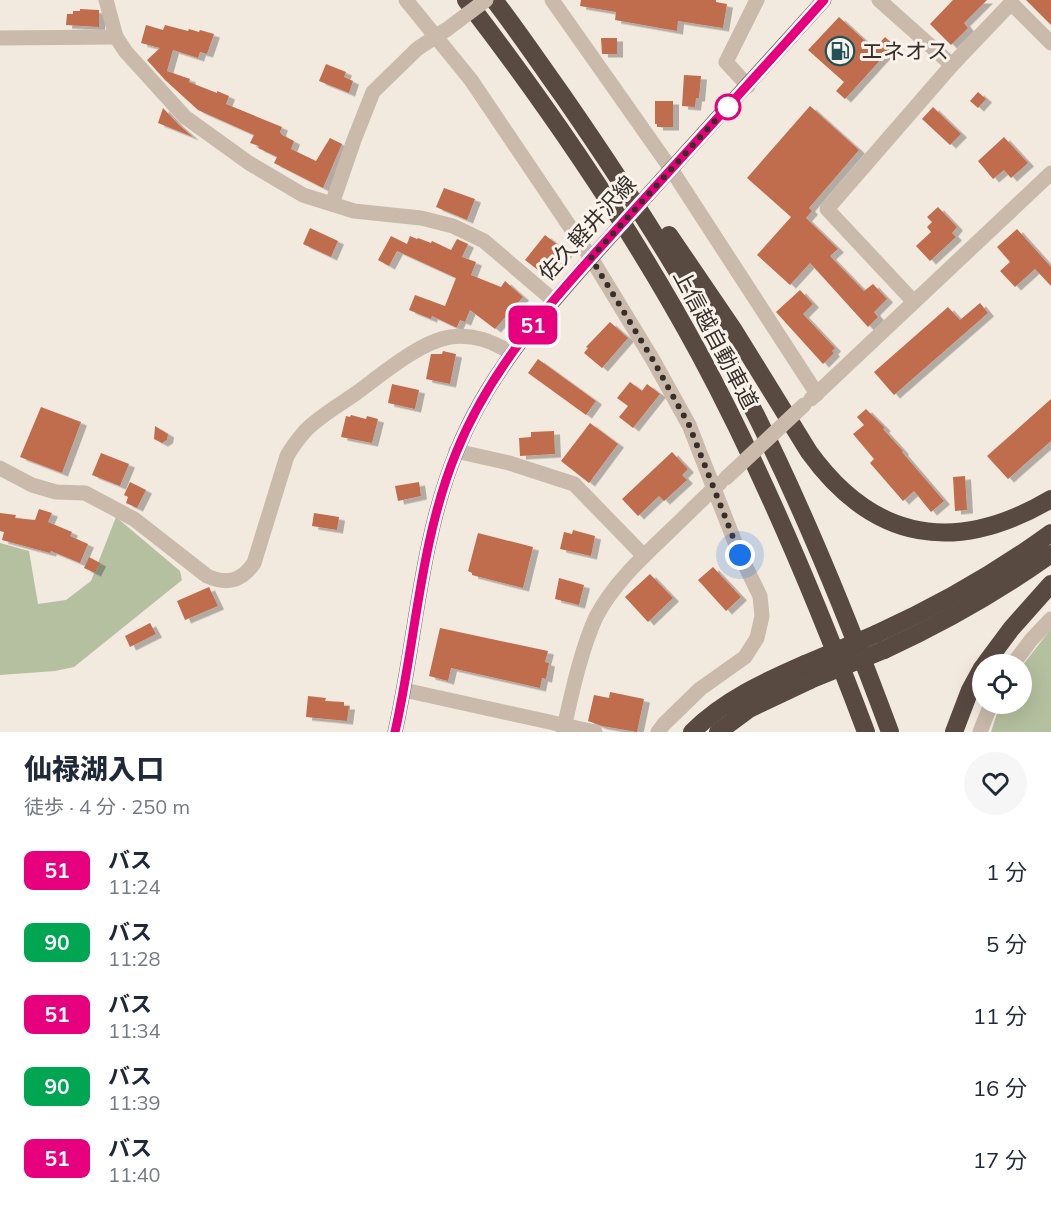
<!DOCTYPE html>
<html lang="ja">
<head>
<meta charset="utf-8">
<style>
  :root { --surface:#fff; --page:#f6f6f7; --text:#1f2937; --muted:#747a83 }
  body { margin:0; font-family:Mulish,"Noto Sans JP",sans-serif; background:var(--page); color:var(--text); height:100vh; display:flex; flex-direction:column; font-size:22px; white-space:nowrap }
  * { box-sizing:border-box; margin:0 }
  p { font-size:20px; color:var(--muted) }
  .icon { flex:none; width:33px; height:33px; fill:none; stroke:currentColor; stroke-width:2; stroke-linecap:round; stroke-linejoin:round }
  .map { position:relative; height:732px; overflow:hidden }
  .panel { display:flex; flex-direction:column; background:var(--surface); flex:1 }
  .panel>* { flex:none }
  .badge { padding:0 12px; border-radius:9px; font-size:21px; line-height:39px }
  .buttons { position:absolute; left:972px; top:654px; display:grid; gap:12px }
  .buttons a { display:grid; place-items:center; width:60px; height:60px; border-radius:50%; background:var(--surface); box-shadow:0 6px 24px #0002; font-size:30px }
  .you { position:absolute; width:30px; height:30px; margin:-15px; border:4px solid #fff; border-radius:50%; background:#1a73e8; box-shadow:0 0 0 9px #1a73e833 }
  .map>.badge { position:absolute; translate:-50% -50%; box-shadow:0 0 0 3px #fff }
  .round { display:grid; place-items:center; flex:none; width:63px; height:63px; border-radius:32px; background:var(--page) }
  .head { display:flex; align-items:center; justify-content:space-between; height:102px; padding:0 24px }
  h1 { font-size:28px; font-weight:800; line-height:45px }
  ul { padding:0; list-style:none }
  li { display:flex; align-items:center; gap:18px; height:72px; padding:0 24px }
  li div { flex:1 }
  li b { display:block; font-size:22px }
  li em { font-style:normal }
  li .badge { min-width:66px; font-weight:700; text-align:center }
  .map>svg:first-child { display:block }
  .green { fill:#b4c09f }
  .building { fill:#c06d4e; filter:url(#shadow) }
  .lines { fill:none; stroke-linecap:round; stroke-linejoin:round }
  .minor { stroke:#c9baab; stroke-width:15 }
  .major { stroke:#78665c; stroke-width:15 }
  .highway { stroke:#584941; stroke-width:18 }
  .minor-bridge { stroke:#c9baab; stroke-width:15 }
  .major-bridge { stroke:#78665c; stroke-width:15 }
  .highway-bridge { stroke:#584941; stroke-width:18 }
  .line-casing { stroke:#fff; stroke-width:14 }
  .line { stroke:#e6007e; stroke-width:9 }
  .walk { stroke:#372e2a; stroke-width:6; stroke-dasharray:0 10.8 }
  .stop-dot { fill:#fff; stroke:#e6007e; stroke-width:3 }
  .labels { text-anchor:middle; stroke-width:6; stroke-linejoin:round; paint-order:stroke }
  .poi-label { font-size:22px; fill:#372e2a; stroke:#f9f3eb; text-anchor:start }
  .street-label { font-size:22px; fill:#372e2a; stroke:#f9f3eb }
</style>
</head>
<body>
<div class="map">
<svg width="1051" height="732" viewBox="0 0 1051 732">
  <defs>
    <filter id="shadow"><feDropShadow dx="6" dy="3.5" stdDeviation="0" flood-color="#0004"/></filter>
  </defs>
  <rect width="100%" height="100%" fill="#f2e9df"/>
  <!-- green -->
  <g class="green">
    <polygon points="116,517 180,571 182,580 74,667 55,671 0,675 0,543 29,551 38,604 66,600 91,581"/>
    <polygon points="1051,629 1051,732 991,732 1000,704 1022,704 1022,666"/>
  </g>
  <!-- building -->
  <g class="building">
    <polygon points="581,0 716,0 716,2 727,4 723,28 678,21 677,31 615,20 616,12 580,6"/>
    <polygon points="953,0 987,0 964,23 968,28 951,45 930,24"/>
    <polygon points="1026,0 1051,0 1051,25"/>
    <polygon points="80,9 99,10 99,27 66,25 67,14 73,14 73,11 80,11"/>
    <polygon points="839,17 874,49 885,37 894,45 845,99 836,91 844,82 808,50"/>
    <polygon points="146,25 163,30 165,25 188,31 189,29 199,32 200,30 214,34 207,54 200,52 198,58 173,50 167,71 190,79 189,82 217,93 217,91 229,96 226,104 282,127 280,132 282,135 294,141 291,149 316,161 330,138 342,144 323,188 274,163 277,157 258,148 259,146 250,143 254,135 198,110 165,80 147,60 160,48 141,43"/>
    <polygon points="601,38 617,38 617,54 602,54"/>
    <polygon points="326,64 346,72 344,77 353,81 349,93 319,81"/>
    <polygon points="684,75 701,76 699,98 696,98 695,107 682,106"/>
    <polygon points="978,92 986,99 978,108 970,101"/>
    <polygon points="655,101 673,101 673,127 657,127 657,124 655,124"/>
    <polygon points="810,106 859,150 809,208 812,211 806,218 838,249 830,256 864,291 873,284 887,299 874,312 878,317 868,327 810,263 790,285 757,255 791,217 747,178"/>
    <polygon points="933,107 961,134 950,145 922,119"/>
    <polygon points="163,108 178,124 193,137 158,123"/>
    <polygon points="1004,137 1028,163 1011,178 1004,170 993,179 978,161"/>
    <polygon points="444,188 475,199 467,220 436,207"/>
    <polygon points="938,207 957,227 952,233 956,237 930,261 916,246 931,232 927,227 932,222 927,217"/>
    <polygon points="310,228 338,241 331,257 303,244"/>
    <polygon points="1017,229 1051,267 1051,286 1035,269 1015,287 1000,271 1010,262 997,247"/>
    <polygon points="545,235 567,252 547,277 525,260"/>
    <polygon points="391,236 407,244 410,236 417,239 418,238 431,243 432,241 451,250 457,239 468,244 462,257 476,262 471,275 501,287 505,281 523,297 495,329 470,310 465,322 460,320 457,327 455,327 432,316 431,319 409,310 415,295 445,306 456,278 397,251 389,266 378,260"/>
    <polygon points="800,290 813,304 803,314 835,348 832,351 834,353 823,364 776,312"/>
    <polygon points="980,303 988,313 894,395 874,372 948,307 960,320"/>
    <polygon points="610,322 628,338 602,368 584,353 588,348 586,347"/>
    <polygon points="443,351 456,354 450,384 426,379 431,354 442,354"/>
    <polygon points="538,359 596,401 586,415 528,373"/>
    <polygon points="630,382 642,391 647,384 660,394 633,428 619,417 628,406 617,398"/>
    <polygon points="392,384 419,390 415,409 388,403"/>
    <polygon points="1051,399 1051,441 1008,479 987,456"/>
    <polygon points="41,407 81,422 62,473 20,457"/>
    <polygon points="866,409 885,428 883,429 903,451 902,452 944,501 931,512 914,491 903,501 870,463 874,459 853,434 864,425 857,417"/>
    <polygon points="351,415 366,419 367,416 378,419 372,443 341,437 346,416 350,417"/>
    <polygon points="590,423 618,444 589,483 561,461"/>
    <polygon points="155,426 168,434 167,440 162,443 154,439"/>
    <polygon points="554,431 555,454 520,456 519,438 531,437 531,432"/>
    <polygon points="672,452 688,469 682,475 687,480 664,501 659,496 638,516 622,499"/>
    <polygon points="101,453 129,464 120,486 92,475"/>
    <polygon points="965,476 967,510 955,511 953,477"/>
    <polygon points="130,482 146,490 137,508 126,503 128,497 124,495"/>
    <polygon points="419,482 421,496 398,501 395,486"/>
    <polygon points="39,509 52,513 48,522 72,532 70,536 88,544 80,563 51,551 50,553 2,540 4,532 0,531 0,513 16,515 15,518 35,520"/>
    <polygon points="314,513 339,517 337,530 312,526"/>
    <polygon points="573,530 595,536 591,556 560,549 564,532 572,534"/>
    <polygon points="478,533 533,547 523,588 472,575 472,573 468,571"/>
    <polygon points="89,557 100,563 95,573 84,568"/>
    <polygon points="713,567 741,597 726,611 698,580"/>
    <polygon points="650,574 673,598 648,622 625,597"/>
    <polygon points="559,578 584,585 579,605 555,599"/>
    <polygon points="209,587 218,606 185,620 177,601"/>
    <polygon points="150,623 156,634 130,647 125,636"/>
    <polygon points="440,628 548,651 545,662 549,663 546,679 542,678 540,688 451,668 448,681 429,676"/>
    <polygon points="610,692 644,699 637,732 602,726 588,721 594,695 609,698"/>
    <polygon points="308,696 326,698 325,701 344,702 344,706 349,706 347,721 306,717"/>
  </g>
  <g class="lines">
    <!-- minor -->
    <g class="minor">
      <polyline points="106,0 116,37 126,52 185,117 249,163 303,195 354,211 421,218 453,226 484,241 553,300"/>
      <polyline points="406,0 471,80 591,258 653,360 689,425 740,555 760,596 762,616 757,638 745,657 700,689 664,724 658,732"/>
      <polyline points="552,0 671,169 817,394"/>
      <polyline points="879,0 952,65"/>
      <polyline points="0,38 116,37"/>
      <polyline points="748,86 726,62 757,0"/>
      <polyline points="332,204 354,140 373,92 417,49 444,31"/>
      <polyline points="914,302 827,209 952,65 1011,3 1051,43"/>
      <polyline points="811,399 1051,173"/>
      <polyline points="456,451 509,463 574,484 644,556"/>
      <path d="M 0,468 L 32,485 L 56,492 L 85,493 L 134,519 L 207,576 C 227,585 242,581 254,563 L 287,456 C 292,447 299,438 306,430 C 320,416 339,405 355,394 C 380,376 419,342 450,337 C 474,334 492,341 511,353"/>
      <polyline points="1013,664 1031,640 1051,619"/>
      <polyline points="404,690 595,732"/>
      <path d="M 563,732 C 571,697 581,649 596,617 C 614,582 645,555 674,527 C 689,513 704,497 720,483"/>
      <polyline points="980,732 991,704"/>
    </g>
    <!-- major -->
    <g class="major">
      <polyline points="662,179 824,0"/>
      <path d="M 395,732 C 416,639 420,541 456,453 C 488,372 545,310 602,246"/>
    </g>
    <!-- highway -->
    <g class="highway">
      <path d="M 466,0 C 552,112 633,231 700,355 C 765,476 818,604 866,732"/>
      <path d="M 494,0 C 518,31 540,64 563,96 C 619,177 673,259 720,346 C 787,469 841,600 890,732"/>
      <path d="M 669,235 L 733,329 L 809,452 C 874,542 956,555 1051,499"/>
      <path d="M 876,634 C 938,606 996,573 1051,533"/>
      <path d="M 884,650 C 943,623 998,592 1051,554"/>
      <polyline points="985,664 1011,629 1051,584"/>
      <path d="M 692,732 C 724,700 764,682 805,664"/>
      <polyline points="718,732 749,709 810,680"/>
      <polyline points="954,732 970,690 982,668"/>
    </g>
    <!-- minor-bridge -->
    <g class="minor-bridge">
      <polyline points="446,30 486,0"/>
      <polyline points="726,478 804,405"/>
    </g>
    <!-- major-bridge -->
    <polyline class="major-bridge" points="602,246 662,179"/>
    <!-- highway-bridge -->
    <g class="highway-bridge">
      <polyline points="805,664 876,634"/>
      <polyline points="810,680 884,650"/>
    </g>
  </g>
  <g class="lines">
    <!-- line casing -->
    <g class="line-casing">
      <path id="line" d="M 395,732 C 416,639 420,541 456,453 C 493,361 561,291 626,219 C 692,146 759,73 824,0"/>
    </g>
    <!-- line -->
    <use href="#line" class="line"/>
    <!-- walk -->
    <polyline class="walk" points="728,107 732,102 591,258 653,360 689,425 740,555"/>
  </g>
  <!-- icons -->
  <defs>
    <g id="fuel-ring" transform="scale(1.5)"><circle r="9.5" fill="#f9f3eb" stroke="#215257" stroke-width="1.5"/><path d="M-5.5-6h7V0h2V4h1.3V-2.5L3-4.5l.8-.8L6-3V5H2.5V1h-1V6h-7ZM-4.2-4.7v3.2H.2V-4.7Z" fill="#215257"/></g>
  </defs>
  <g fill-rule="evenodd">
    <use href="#fuel-ring" x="840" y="51"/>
  </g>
  <!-- markers -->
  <circle class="stop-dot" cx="728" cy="107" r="12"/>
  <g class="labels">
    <!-- poi labels -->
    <g class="poi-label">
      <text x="861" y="59">エネオス</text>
    </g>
    <!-- street labels -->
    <g class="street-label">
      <text transform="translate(587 228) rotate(-48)" y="8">佐久軽井沢線</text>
      <text transform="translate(716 339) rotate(62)" y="8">上信越自動車道</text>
    </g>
  </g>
</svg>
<div class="buttons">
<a><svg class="icon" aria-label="locate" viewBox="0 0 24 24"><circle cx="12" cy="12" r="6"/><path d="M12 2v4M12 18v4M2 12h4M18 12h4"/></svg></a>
</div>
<div class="you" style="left:740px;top:555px"></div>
<b class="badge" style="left:533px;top:325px;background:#e6007e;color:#fff">51</b>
</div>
<section class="panel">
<div class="head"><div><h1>仙禄湖入口</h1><p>徒歩 · 4 分 · 250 m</p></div><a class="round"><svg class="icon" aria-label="heart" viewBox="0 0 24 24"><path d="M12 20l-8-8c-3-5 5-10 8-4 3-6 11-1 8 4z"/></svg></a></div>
<ul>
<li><span class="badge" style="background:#e6007e;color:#fff">51</span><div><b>バス</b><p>11:24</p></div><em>1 分</em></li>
<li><span class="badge" style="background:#00a651;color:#fff">90</span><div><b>バス</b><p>11:28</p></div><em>5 分</em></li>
<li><span class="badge" style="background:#e6007e;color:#fff">51</span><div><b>バス</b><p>11:34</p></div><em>11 分</em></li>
<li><span class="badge" style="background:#00a651;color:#fff">90</span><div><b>バス</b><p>11:39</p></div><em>16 分</em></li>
<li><span class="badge" style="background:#e6007e;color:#fff">51</span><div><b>バス</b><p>11:40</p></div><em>17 分</em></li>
</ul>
</section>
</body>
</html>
